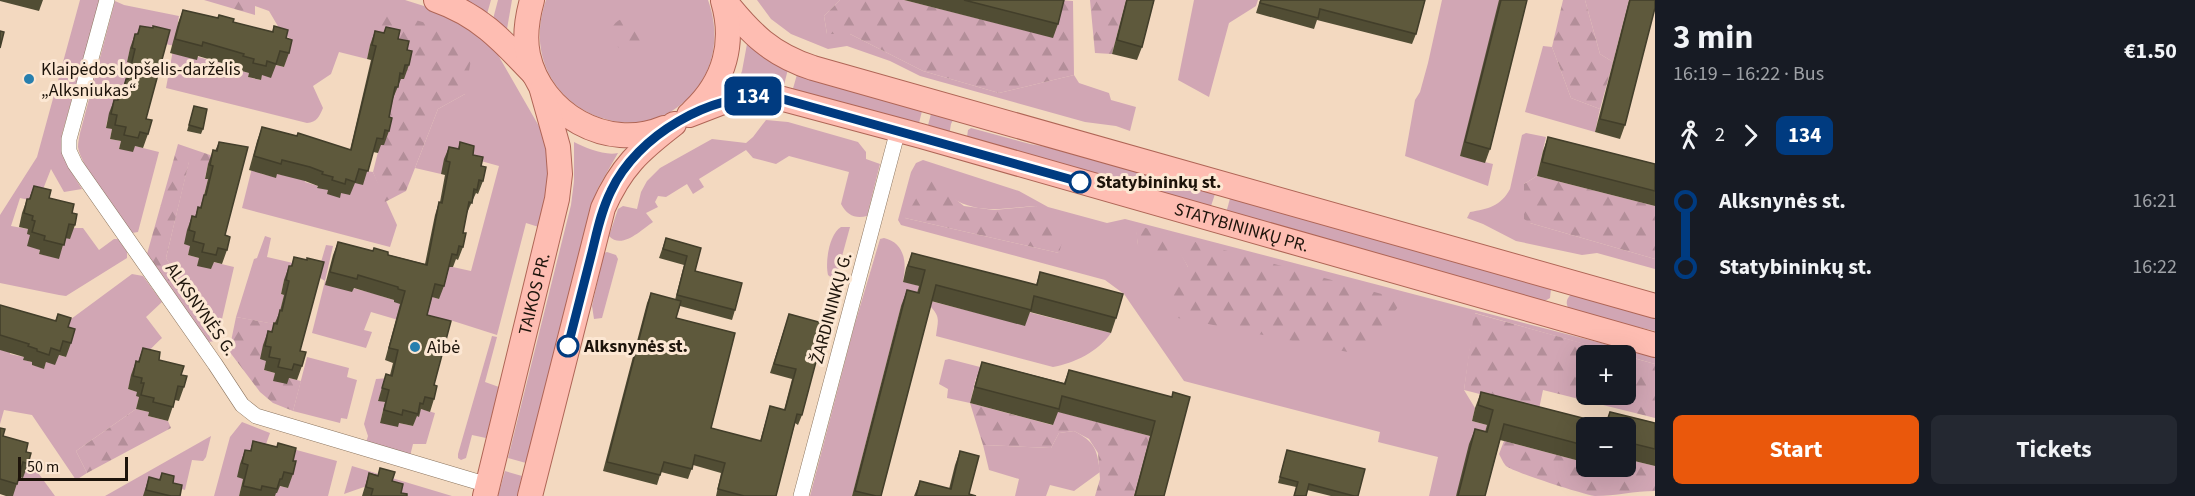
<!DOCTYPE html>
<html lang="en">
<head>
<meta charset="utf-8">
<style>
  :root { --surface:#171b24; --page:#242831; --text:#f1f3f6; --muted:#9ea1a6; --accent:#ea580c }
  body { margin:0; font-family:"Source Sans 3",sans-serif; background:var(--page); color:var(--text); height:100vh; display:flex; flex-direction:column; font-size:22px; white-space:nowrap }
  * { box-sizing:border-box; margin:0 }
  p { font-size:20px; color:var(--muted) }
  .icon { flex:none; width:33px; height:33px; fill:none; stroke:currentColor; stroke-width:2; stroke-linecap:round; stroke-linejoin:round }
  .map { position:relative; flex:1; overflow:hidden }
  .panel { display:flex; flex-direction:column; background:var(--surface); width:540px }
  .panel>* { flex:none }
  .badge { padding:0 12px; border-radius:9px; font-size:21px; line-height:39px }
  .tools { position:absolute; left:1576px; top:345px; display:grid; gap:12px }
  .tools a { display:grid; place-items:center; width:60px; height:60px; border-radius:9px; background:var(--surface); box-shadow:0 6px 24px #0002; font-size:30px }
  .scale { position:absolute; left:18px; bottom:15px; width:110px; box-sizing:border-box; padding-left:6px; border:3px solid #1d140b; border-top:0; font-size:16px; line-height:21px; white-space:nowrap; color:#1d140b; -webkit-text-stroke:4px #fce7d3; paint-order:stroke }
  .map>.badge { position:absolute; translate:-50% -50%; box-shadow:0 0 0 3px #fff }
  .legs { display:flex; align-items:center; gap:9px; height:66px; padding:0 18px; font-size:20px }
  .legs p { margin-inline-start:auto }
  .head { display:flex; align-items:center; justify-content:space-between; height:102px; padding:0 18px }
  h1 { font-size:33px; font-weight:700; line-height:45px }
  .button { display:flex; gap:12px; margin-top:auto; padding:12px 18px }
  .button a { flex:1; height:69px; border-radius:9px; background:var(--accent); color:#fff; font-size:24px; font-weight:700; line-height:69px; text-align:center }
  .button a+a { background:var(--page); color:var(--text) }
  ul { padding:0 18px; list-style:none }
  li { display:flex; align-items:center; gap:21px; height:66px; font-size:22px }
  li i { display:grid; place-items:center; width:9px; height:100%; margin:0 8px; background:currentColor }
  li i::after { content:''; width:15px; height:15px; margin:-8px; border:4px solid; border-radius:50%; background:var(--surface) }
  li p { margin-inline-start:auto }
  li:first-child i { background:linear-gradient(#0000 50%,currentColor 0) }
  li:last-child i { background:linear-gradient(currentColor 50%,#0000 0) }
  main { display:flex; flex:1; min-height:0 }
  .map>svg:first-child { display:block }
  .grass { fill:#d1a6b4; fill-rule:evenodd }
  .forest { fill:url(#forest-firs) }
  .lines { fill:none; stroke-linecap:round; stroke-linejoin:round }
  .street-casing { stroke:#8b745e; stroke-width:16 }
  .primary-casing { stroke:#af6556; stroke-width:26 }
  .street { stroke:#fff; stroke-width:15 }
  .primary { stroke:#febdb2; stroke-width:24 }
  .wall { fill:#514d34 }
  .building { fill:#5e593c; stroke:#423e2a; stroke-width:1.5 }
  .line-1-casing { stroke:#fff; stroke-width:14 }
  .line-1 { stroke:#003b80; stroke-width:9 }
  .poi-dot { fill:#277fae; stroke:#fce7d3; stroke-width:2 }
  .stop-1-dot { fill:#fff; stroke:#003b80; stroke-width:3 }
  .labels { text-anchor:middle; stroke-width:6; stroke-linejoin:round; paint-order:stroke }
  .poi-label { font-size:18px; fill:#1d140b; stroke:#fce7d3; text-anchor:start }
  .stop-label { font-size:18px; font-weight:bold; fill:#1d140b; stroke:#fce7d3; text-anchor:start }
  .street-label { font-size:18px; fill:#1d140b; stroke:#fce7d3 }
</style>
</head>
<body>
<main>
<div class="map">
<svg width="1655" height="496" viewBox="0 0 1655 496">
  <defs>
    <pattern id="forest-firs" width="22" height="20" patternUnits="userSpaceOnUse" patternTransform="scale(1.5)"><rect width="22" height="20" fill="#d1a6b4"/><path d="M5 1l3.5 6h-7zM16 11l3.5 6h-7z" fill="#b38e99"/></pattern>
  </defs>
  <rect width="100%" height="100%" fill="#f3d9c0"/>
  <!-- grass -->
  <g class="grass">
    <path d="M 80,0 L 100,0 L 62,134 C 61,158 70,169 82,189 L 64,192 L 51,169 L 38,202 L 20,198 L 11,226 L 28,229 L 40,250 L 39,254 L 59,258 L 60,243 L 72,228 L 83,228 L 99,250 L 114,239 L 118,239 L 127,252 L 127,258 L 66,296 L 59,295 L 0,283 L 0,215 L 37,157 Z"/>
    <path d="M 255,0 L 405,0 L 446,13 L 494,48 L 544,135 L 551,159 L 542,228 L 526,223 L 497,335 L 450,320 L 446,334 L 371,312 L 364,330 L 372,332 L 366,348 L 312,333 L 325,281 L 317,276 L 284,280 L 281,294 L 284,295 L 279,317 L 279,325 L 236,317 L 254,259 L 257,258 L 265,236 L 271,238 L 267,257 L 319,269 L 326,245 L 333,246 L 325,281 L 376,294 L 382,293 L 381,296 L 394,300 L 394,302 L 430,296 L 439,299 L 439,264 L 471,271 L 499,166 L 470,158 L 441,174 L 415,168 L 438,109 L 465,94 L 370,45 L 367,59 L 339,52 L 331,74 L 313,86 L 323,108 C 319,117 317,122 307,123 L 166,88 L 173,50 L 239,68 L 238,70 L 249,73 L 248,77 L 260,80 L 262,75 L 275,65 L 284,67 L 292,40 L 282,33 L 269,11 L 255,6 Z"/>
    <polygon points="465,0 491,0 487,14"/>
    <polygon points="498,0 512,0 507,29 493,19"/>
    <path d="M 546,0 L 708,0 C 717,25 717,51 705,75 C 654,171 508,109 546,0 Z"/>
    <polygon points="757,0 840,0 824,16 827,34 850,34 923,71 999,93 1074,75 1079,83 1109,93 1111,100 1136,107 1130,131 1116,126 1085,122 920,76 890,61 847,46 828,49 791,34 771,19"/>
    <polygon points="1194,0 1258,0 1256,6 1229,23 1209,97 1178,80"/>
    <polygon points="1442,0 1517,0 1460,156 1493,164 1488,186 1405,156 1415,100 1420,92 1428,63"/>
    <polygon points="1585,0 1629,0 1613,62 1600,54"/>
    <path d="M 115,1 L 124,5 L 179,16 L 174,46 L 149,40 L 130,48 L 127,62 L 130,63 C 127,76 125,95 117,106 C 109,117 109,112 106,127 L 112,129 L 110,139 L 121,141 L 119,149 L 135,146 L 159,152 L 138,232 L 132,233 C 119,214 81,168 78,147 C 78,143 79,138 80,133 Z"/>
    <polygon points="747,44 767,59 788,69 783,89 736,87 742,71"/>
    <polygon points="1543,46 1552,47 1571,98 1600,109 1595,132 1525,112"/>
    <polygon points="798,71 923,107 918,127 792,92"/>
    <polygon points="932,110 955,116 951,124 949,136 927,129"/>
    <path d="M 766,120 L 788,122 L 858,142 L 866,152 L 866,159 L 880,164 L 867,216 C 855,219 847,215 841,204 L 849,172 L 789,156 L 776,164 L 753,158 L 746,150 L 699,179 L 704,187 L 693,194 L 687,184 L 666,197 L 658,196 L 655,202 L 658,207 L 646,213 L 653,222 C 641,230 622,250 609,236 L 618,209 L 623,206 L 637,209 L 641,192 L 647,181 L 660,168 L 712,139 L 746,143 L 753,137 Z"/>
    <polygon points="971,128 1030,144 1090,155 1216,191 1210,209 967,137 968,130"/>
    <path d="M 1526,133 L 1546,137 L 1537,176 L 1524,184 L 1530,223 L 1655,259 L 1655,269 L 1597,253 L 1582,255 L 1516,241 L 1483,224 L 1467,218 L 1470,212 C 1488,209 1501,206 1510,189 L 1522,135 Z"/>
    <path d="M 574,142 C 586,148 605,156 618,153 L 598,188 L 590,211 L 526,463 L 508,458 L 571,205 L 574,181 Z"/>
    <path d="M 923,160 L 1019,191 L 1048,207 L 1107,223 L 1125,219 L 1655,357 L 1655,364 L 1475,313 L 1464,390 L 1475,408 L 1472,421 L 1487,425 L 1481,447 L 1456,496 L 1429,496 L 1438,457 L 1378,442 L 1380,432 L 1184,381 L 1124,294 L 1105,280 L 901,225 L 898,220 L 911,172 L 916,163 ZM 952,198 C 979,215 1006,208 1036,206 L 1059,253 L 905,218 ZM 1136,226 L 1403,301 L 1188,267 L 1179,250 L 1138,245 Z"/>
    <polygon points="189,161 208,164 205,178 208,179 188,255 199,258 198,266 213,262 234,267 219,332 215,341 208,342 202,333 208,326 166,258"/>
    <polygon points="252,168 262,174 275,177 277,174 305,179 305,182 318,186 317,187 341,193 366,171 373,172 397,225 390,247 242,208"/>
    <polygon points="1231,195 1548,286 1551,289 1550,298 1543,302 1226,213"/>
    <path d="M 841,227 L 850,227 L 838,271 L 833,279 L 828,275 C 825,262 829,234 841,227 Z"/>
    <path d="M 884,238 C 905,243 907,263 903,281 L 919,286 L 913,309 L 901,306 L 852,496 L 810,496 L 854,327 L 880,239 Z"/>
    <polygon points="607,252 616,255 618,259 602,318 594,319 592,306 604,253"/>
    <path d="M 132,274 L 143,276 L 162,302 L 146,317 L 162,338 C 144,355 134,365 128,389 L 137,392 L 139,397 L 136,409 L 76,451 L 87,473 L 76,480 L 32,415 L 4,410 L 0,424 L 0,350 L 11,349 L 10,354 L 24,357 L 24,360 L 32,362 L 32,365 L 44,368 L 46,362 L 58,355 L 66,357 L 67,322 Z"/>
    <path d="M 1574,293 L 1655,314 L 1655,331 L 1573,312 C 1564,307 1565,297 1574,293 Z"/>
    <path d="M 930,301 L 1025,325 L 1028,312 L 1111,333 C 1098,352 1074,363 1053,367 L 936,336 C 938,320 941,317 929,305 Z"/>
    <polygon points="492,336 497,337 485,382 499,387 486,438 472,435 466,458 461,460 458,458 458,454"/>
    <polygon points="307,357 349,368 347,377 357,380 347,419 341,418 340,423 293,411"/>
    <polygon points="949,359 984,368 976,378 970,403 947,398 948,389 939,384 945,360"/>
    <polygon points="389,378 378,400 385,402 380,423 399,423 413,426 416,416 421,409 435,413 426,444 413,444 410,456 366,443 368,436 364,424 376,379"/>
    <polygon points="242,422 270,433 261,458 243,479 239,496 214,496 230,437"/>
    <path d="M 1074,431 C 1095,442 1097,449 1100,472 L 1074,491 L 1050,485 L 1046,496 L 1015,496 L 1019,479 L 989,470 L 983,445 L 1051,448 L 1059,433 Z"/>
    <polygon points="211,436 206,457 203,461 192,460 185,490 171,486 143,496 105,496"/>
    <polygon points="293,449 337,461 328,496 274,496 279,486 288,488"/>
    <polygon points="352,466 452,496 393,496 364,487 344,494"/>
    <polygon points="26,467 36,470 55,496 13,496 14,482"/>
    <polygon points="505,471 522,476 517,496 498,496"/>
  </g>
  <!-- forest -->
  <g class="forest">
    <polygon points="204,0 255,0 255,15"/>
    <polygon points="840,0 904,0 1052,37 1060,0 1073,1 1074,75 999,93 923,71 850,34 827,34 824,16"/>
    <polygon points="1090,0 1126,0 1112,54 1095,53"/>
    <polygon points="1563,0 1585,0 1600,54 1613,62 1600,109 1571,98 1552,47"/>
    <polygon points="382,10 436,26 473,48 465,94 438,109 406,191 385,202 373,172 380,144 384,145 370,45"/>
    <circle cx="627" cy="34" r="16"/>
    <polygon points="178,144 213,156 212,165 189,162 166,258 208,326 202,333 147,254"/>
    <polygon points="1537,176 1655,206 1655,259 1530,223 1524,219 1524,184"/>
    <polygon points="932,181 964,206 994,210 1036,206 1047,213 1063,239 1059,253 905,218 925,183"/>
    <polygon points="1135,225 1403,300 1363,355 1178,318 1165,289 1188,267 1178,250 1145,256 1138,245"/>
    <polygon points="1474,313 1625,355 1587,356 1587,394 1626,394 1626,356 1655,364 1655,418 1543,390 1539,409 1464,390"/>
    <polygon points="236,317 275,324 264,370 275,373 274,381 289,378 301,381 293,411 273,403 260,392 229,351"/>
    <polygon points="970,403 1052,425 1056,411 1150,436 1134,496 1095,496 1100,479 1098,453 1089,439 1074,431 1059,433 1051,448 983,445"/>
    <polygon points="136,409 149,412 148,416 168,421 171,428 87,473 76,451"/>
    <path d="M 1504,441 L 1587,463 L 1587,466 L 1626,466 L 1626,459 L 1655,466 L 1655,491 C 1634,491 1616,496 1595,496 C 1585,495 1513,472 1506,466 C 1504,464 1501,458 1499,454 Z"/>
  </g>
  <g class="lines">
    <!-- street casing -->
    <g class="street-casing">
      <g id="street">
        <polyline points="107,0 69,139 69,151 75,164 215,364 242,405 256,416 488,485"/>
        <polyline points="801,496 898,130"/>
      </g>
    </g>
    <!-- primary casing -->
    <g class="primary-casing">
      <g id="primary">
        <path d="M 436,0 C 479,15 502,40 533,73"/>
        <path d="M 532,0 C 527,18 524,36 528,55 C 541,114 607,152 664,128"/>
        <path d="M 724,0 C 751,34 771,54 813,68 L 1655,306"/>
        <path d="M 693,111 C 725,81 735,42 723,1"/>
        <path id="s1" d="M 689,115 L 728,100 L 744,96 L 772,96 L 921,136 L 1655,345"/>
        <path id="s2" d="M 485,496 L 557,199 L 560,174 L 558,147 L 542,90"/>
        <path d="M 530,496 L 603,208 C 621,167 639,151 674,124"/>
      </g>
    </g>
    <!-- street -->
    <use href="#street" class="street"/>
    <!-- primary -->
    <use href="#primary" class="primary"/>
  </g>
  <!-- wall -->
  <g class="wall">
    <polygon points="0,0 43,0 39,11 0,1"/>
    <polygon points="904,0 1064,0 1058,24 1053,38"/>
    <polygon points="1126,0 1154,0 1142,47 1137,60 1112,54"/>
    <polygon points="1260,0 1425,0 1416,34 1412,44 1317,20 1314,29 1256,13"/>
    <polygon points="1499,0 1527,0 1490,149 1485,163 1460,156"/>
    <polygon points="1629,0 1655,0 1625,125 1620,139 1595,132"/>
    <polygon points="183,10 272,32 274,26 286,38 289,53 284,67 276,65 271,78 262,75 261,80 248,77 249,73 238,70 239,68 198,56 197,60 170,53 178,23"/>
    <polygon points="140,26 146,119 148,134 143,148 135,146 133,152 119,149 121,141 110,139 112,129 106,128 109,113 114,100 117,100 126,79 130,63 127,62 130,48 135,34 137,34"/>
    <polygon points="386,27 398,39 407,50 409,65 404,79 401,79 392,101 389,117 389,131 384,145 381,145 378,153 373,152 363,185 355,183 350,195 341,193 340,198 327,194 328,190 317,188 318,186 305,181 277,174 276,178 249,170 257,141 262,127 350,150 371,60 367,59 370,45 375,31 384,33"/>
    <polygon points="194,106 203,129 201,134 187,131"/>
    <polygon points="1548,137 1655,164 1655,206 1537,176 1543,151"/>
    <polygon points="219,142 225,235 227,250 222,264 214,262 211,269 197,266 199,258 188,255 190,246 184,244 187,230 192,216 195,217 198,207 200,208 204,195 208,179 205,179 208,164 213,150 215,151"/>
    <polygon points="460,142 473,155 481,166 483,181 478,194 476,193 466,215 463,233 463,247 458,260 456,259 453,267 449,267 444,286 439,299 432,297 427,315 434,399 430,412 421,409 419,417 417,416 413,426 399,423 398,427 380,423 385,402 378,401 386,374 390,375 393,363 385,360 400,304 394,302 394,300 354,288 352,292 325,285 333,255 338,242 425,264 435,215 439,202 440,202 445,175 441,174 444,159 449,147 458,149"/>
    <polygon points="34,186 49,198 72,213 75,225 70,239 65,238 59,259 39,254 40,250 27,246 30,235 27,234 28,229 19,227 22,213 27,199 29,199"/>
    <polygon points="666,238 701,248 695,271 735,310 732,320 680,306 676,318 711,428 760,441 770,406 784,410 792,379 770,373 789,314 802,415 798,425 795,423 776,496 716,496 721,473 693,465 688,479 661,472 657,485 603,471 647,303 651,293 675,300 684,265 659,258"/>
    <polygon points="912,253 1036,285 1040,272 1116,318 1111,333 1030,312 1025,326 931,301 881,496 852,496 901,306 907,290 917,293 919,286 903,282 906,268"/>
    <polygon points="294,257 300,351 302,366 297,380 289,378 287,384 273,381 275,373 264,370 266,361 260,359 263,345 268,331 271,332 280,311 284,295 281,294 284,280 289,266 291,266"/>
    <polygon points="0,305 55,321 58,314 68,327 71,343 66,357 59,355 55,365 46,362 44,369 32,365 32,362 23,360 24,357 0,350"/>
    <polygon points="143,348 159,360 181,375 184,387 179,401 175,400 168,421 148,416 149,412 136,409 139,397 136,396 137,392 128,389 131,375 136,361 138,362"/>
    <polygon points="982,362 1064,383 1069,370 1171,397 1164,496 1134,496 1150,436 1058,412 1053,425 970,403 977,377"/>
    <polygon points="1481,392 1605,424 1610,412 1655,423 1655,466 1626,459 1626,428 1587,428 1587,463 1500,440 1485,496 1456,496 1469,444 1475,429 1485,432 1487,425 1472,421 1475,408"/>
    <polygon points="0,428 3,436 26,452 28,464 23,478 19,477 13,496 6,496 0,494"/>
    <polygon points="253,441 293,461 293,474 288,488 280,486 277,493 276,493 275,496 239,496 243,479 237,477 240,464 245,450 250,451"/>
    <polygon points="1287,450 1358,496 1331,496 1307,490 1306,496 1294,496 1296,487 1278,483"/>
    <polygon points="960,451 969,494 976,496 914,496 920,481 949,489 955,465"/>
    <polygon points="380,468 392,481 401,493 407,496 362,496 369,473 378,475"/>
    <polygon points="162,473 173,483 180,496 143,496 149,477 159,480"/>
  </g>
  <!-- building -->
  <g class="building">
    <polygon points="964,0 1064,0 1058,24"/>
    <polygon points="1127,0 1154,0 1142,47 1117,40"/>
    <polygon points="1261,0 1425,0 1416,34 1320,9 1318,18 1260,3"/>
    <polygon points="1501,0 1527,0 1490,149 1465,142"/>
    <polygon points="1630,0 1655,0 1655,8 1625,125 1600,119"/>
    <polygon points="183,10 218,18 219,15 234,19 233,22 273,32 274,26 288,30 286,38 292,40 289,53 280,51 276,64 267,61 266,66 253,63 254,59 243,56 244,54 203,42 202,46 175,39"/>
    <polygon points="140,26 153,28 153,26 170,30 146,119 152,120 148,134 140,132 138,138 124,135 126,127 115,125 117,115 111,114 114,100 118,100 120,91 123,92 126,79 128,79 135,49 132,48 135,34 138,34"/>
    <polygon points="386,27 400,30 398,39 409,41 407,50 412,51 409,65 405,65 403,74 400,73 398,87 395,87 389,117 392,118 389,131 385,130 383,139 377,138 368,171 359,169 355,182 346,179 345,184 332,180 333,177 322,174 323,172 310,167 282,160 281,164 254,156 262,127 297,136 298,133 351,150 376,46 372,45 375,31 384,33"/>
    <polygon points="0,31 4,32 0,48"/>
    <polygon points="194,106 207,109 203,129 189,125"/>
    <polygon points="1548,137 1655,164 1655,191 1542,162"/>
    <polygon points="219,142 248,147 225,235 230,237 227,250 218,248 216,255 202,252 204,244 193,241 195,232 189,230 192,216 196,217 198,207 201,208 204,195 206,195 213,166 210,165 213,150 217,151"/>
    <polygon points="460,142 474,146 473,155 483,157 481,166 486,167 483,181 479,180 477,190 474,189 472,203 469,202 463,233 466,233 463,247 459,246 457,255 452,254 444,286 435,284 427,315 451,321 434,385 437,386 434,399 425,397 423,404 420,403 418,414 403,410 402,415 384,410 389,390 382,388 386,374 392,376 398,350 389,348 405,291 398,289 398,287 358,275 357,279 330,272 338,242 373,251 374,248 388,252 388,255 427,265 439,202 442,203 450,162 446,161 449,147 459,149"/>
    <polygon points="34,186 51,190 49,198 74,204 72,213 77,214 75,225 69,224 64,245 44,240 45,236 32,232 35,221 32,220 33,216 24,213 27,199 30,199"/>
    <polygon points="666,238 701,248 695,271 742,283 735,310 677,295 687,256 663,249"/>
    <polygon points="912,253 1037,285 1040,272 1123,294 1116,318 1034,296 1031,310 936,285 881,496 876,496 855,491 907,290 919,293 925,270 908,266"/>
    <polygon points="294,257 307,260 307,258 324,262 300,351 306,352 302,366 294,364 292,370 278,367 280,359 269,357 271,347 265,346 268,331 272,332 274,323 277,324 280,310 282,311 289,281 286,280 289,266 292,266"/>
    <polygon points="651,293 681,301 676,318 735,333 711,428 761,441 770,406 785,410 796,369 774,364 789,314 826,324 802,415 797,414 776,496 744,496 718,489 725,463 695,455 692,469 664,462 660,475 607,462"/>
    <polygon points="0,305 56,321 58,314 71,318 68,327 75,329 71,343 63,341 60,351 51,348 49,355 37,351 37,349 28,346 29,344 0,335"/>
    <polygon points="143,348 160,352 159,360 184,366 181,375 187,376 184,387 178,386 173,407 153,402 154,398 141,395 144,383 141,383 142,378 133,376 136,361 139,362"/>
    <polygon points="982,362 1065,384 1069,370 1172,397 1173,392 1190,397 1164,496 1135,496 1155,421 1062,396 1059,409 975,387"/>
    <polygon points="1481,392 1606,424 1610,412 1655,423 1655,449 1626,442 1626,428 1587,428 1587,446 1504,424 1485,496 1458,496 1475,429 1487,432 1493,410 1478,405"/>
    <polygon points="0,428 5,429 3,436 28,443 26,452 31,453 28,464 23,462 17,484 0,479"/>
    <polygon points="253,441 277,447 278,443 296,448 293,461 296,461 293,474 284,472 282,479 280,479 277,489 262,486 261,490 243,486 248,465 242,463 245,450 251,451"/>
    <polygon points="1287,450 1365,469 1358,496 1354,496 1309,484 1306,496 1294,496 1298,482 1280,477"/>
    <polygon points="960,451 979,456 969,494 976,496 916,496 920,481 951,489"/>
    <polygon points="380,468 395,472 392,481 403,484 401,493 407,494 407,496 371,496 373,489 366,487 369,473 378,476"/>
    <polygon points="162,473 174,476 173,483 182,485 180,496 171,496 146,490 149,477 160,480"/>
  </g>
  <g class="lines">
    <!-- line-1 casing -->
    <g class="line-1-casing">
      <path id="line-1" d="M 568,346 C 576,315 584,284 592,252 C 597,232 601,211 611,191 C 637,135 711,93 772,96 L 1080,182"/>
    </g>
    <!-- line-1 -->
    <use href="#line-1" class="line-1"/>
  </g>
  <!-- markers -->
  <g class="poi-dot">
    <circle cx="29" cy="79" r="6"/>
    <circle cx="415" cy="347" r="6"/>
  </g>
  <g class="stop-1-dot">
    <circle cx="1080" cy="182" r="10"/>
    <circle cx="568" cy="346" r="10"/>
  </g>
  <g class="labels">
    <!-- poi labels -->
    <g class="poi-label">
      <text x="41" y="75">Klaipėdos lopšelis-darželis<tspan x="41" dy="21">„Alksniukas“</tspan></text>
      <text x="427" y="353">Aibė</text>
    </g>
    <!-- stop labels -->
    <g class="stop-label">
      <text x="1096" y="188">Statybininkų st.</text>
      <text x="584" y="352">Alksnynės st.</text>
    </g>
    <!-- street labels -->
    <g class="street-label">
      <text dy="6" stroke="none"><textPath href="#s1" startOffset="574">STATYBININKŲ PR.</textPath></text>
      <text dy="6" stroke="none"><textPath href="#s2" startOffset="208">TAIKOS PR.</textPath></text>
      <text transform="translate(831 308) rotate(-75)" y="6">ŽARDININKŲ G.</text>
      <text transform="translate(201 309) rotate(55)" y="6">ALKSNYNĖS G.</text>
    </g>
  </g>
</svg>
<div class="tools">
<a>+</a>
<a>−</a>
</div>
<div class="scale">50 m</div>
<b class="badge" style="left:753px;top:96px;background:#003b80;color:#fff">134</b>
</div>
<section class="panel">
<div class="head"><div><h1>3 min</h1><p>16:19 – 16:22 · Bus</p></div><b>€1.50</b></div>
<div class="legs"><svg class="icon" aria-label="walk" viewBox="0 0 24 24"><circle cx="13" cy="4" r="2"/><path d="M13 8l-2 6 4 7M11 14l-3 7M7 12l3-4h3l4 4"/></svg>2<svg class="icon" aria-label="forward" viewBox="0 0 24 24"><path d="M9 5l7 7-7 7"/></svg><b class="badge" style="background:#003b80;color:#fff">134</b></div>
<ul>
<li><i style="color:#003b80"></i><b>Alksnynės st.</b><p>16:21</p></li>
<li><i style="color:#003b80"></i><b>Statybininkų st.</b><p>16:22</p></li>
</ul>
<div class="button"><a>Start</a><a>Tickets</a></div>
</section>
</main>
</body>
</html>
